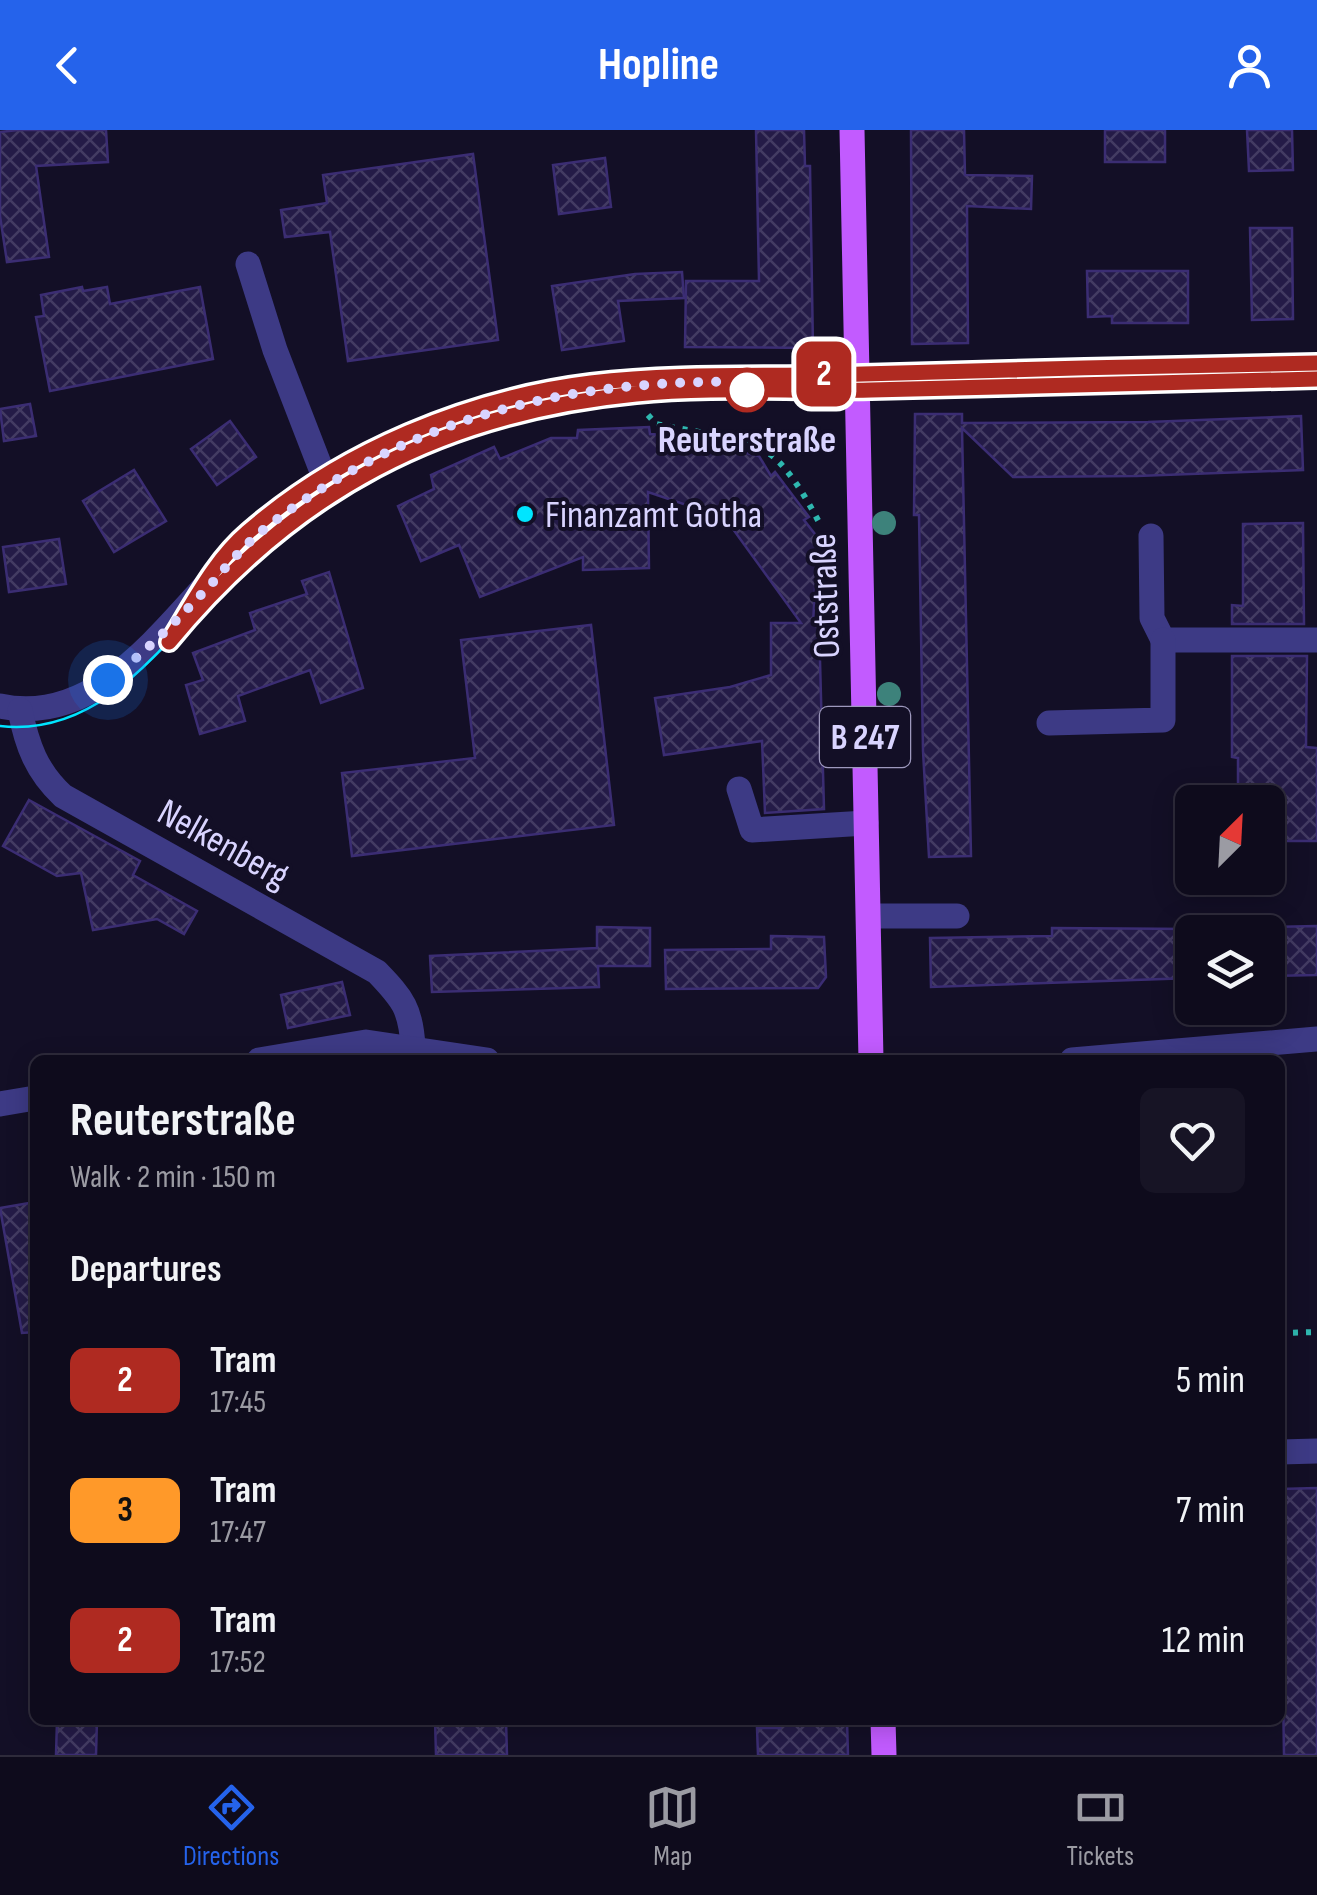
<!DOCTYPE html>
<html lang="en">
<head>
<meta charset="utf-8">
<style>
  :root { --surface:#0e0b1c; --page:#171425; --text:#f1f3f6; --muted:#9b9ba3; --line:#2e2b3b; --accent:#2563eb }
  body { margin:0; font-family:"Sofia Sans Condensed",sans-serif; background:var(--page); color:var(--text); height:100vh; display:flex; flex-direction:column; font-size:38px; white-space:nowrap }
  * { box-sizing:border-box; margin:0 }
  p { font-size:32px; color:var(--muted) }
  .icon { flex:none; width:55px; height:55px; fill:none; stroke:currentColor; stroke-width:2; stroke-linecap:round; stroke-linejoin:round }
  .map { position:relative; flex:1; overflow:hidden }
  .details { position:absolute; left:30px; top:925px; width:1255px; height:670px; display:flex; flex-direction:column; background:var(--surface); border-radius:15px; box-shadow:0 5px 25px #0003,0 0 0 2px var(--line) }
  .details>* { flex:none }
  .badge { padding:0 20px; border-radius:15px; font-size:35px; line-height:65px }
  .needle { width:65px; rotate:24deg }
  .tools { position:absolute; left:1175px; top:655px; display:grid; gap:20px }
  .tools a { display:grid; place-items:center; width:110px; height:110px; border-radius:15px; background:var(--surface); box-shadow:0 5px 25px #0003,0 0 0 2px var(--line); font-size:50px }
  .you { position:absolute; width:50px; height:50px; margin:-25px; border:8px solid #fff; border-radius:50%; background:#1a73e8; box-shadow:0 0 0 15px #1a73e833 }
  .map>.badge { position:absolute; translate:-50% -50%; box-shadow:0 0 0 5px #fff }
  h2 { padding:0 40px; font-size:38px; line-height:90px }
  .round { display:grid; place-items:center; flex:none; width:105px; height:105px; border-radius:15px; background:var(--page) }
  .headline { display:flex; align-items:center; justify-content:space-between; height:170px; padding:0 40px }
  h1 { font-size:48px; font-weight:700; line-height:75px }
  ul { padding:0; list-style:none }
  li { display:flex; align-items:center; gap:30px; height:130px; padding:0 40px }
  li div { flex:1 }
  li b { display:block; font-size:38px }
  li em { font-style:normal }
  li .badge { min-width:110px; font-weight:700; text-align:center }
  header { display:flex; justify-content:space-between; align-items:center; height:130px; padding:0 40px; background:var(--accent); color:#fff; font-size:45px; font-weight:700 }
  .menu { display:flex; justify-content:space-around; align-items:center; height:140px; border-top:2px solid var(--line); background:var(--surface); font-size:28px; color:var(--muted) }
  .menu a { display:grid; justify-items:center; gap:5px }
  .menu .on { color:var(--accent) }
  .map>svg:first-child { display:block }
  .building { fill:url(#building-cross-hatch); stroke:#3b2d73; stroke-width:2.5 }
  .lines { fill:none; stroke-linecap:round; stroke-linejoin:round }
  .path { stroke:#2fb8b0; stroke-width:6; stroke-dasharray:5 8; stroke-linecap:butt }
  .minor { stroke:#3d3a85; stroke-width:25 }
  .major { stroke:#c25bff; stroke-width:25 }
  .tram { stroke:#00e5ff; stroke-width:2.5 }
  .tree { fill:#3d827b }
  .line-casing { stroke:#fff; stroke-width:22 }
  .line { stroke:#af2a21; stroke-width:15 }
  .walk { stroke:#d9d4ff; stroke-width:10; stroke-dasharray:0 18 }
  .stop-dot { fill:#fff; stroke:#af2a21; stroke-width:5 }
  .poi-dot { fill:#00e5ff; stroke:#130f26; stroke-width:4 }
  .labels { text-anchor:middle; stroke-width:8; stroke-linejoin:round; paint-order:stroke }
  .shield { fill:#130f26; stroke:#9e99be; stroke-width:2.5 }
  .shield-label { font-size:35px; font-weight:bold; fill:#d9d4ff }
  .stop-label { font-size:38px; font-weight:bold; fill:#d9d4ff; stroke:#130f26 }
  .poi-label { font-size:38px; fill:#d9d4ff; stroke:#130f26; text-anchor:start }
  .street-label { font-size:38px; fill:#d9d4ff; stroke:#130f26 }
</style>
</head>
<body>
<header><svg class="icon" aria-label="back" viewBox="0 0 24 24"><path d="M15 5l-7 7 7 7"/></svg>Hopline<svg class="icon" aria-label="person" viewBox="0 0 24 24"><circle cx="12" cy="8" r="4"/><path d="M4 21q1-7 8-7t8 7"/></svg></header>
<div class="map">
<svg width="1317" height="1625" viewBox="0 0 1317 1625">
  <defs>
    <pattern id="building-cross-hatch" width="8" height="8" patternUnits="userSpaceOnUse" patternTransform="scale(2.5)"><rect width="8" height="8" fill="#241b47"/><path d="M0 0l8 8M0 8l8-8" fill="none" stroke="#433b63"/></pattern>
  </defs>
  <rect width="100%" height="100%" fill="#130f26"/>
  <!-- building -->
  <g class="building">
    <polygon points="18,0 106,0 108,32 36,36 49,127 7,132 0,86 0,2"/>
    <polygon points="756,0 804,0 805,36 810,36 813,218 685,217 686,151 759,151"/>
    <polygon points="911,0 964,0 965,45 1032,46 1031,79 967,76 968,213 912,214"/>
    <rect x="1105" y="0" width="60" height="32"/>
    <polygon points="1247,0 1292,0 1293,40 1249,41"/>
    <polygon points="473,24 498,210 348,231 330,102 285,107 281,80 327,73 323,45"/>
    <polygon points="605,28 611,77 559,84 553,35"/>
    <polygon points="1250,98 1292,98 1293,189 1252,190"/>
    <polygon points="1087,141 1188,141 1188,193 1112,193 1112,186 1088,187"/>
    <polygon points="682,142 684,168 618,171 624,211 562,220 552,156 635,144"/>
    <polygon points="82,157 83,161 107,157 110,174 200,157 213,229 50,261 36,187 44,186 41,165"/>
    <polygon points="30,274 36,306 4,311 0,279"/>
    <polygon points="915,284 962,284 962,293 1148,292 1301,286 1303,340 1137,346 1013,347 962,298 971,726 929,727 923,621 919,385 914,385"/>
    <polygon points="230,291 256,327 217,355 191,319"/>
    <polygon points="649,297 650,304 678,306 759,326 771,346 775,342 809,387 804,390 818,408 813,493 819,493 824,679 765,683 762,611 664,625 655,568 730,557 771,545 771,493 801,493 725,388 648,362 649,438 583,440 583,427 480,467 459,415 421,431 398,376 434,359 431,345 494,317 500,329 551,308 577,308 578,300"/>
    <polygon points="134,340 166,391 114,422 83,371"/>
    <polygon points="1303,393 1304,494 1232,494 1232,475 1243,476 1243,394"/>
    <polygon points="59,409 66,454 9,462 3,417"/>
    <polygon points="329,442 363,558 321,573 310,540 238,566 245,591 200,604 186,555 203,550 193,523 255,500 250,483 307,464 302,451"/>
    <polygon points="591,495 614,695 352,726 342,643 475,628 461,510"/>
    <polygon points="1232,526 1307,526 1306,617 1317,618 1317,711 1268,711 1268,672 1238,672 1238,628 1232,627"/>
    <polygon points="29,670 140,731 133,745 197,781 184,804 157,789 93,800 81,743 57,746 3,716"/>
    <polygon points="1317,796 1317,845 1268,846 1268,797"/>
    <polygon points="597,797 650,798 650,836 598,836 599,857 432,862 430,826 597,818"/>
    <polygon points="1052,798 1192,799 1192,848 931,857 930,808 1052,806"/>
    <polygon points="771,806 824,807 826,847 818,858 666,859 665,820 771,819"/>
    <polygon points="342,852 350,885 288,898 281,865"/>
    <polygon points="35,1072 35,1202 22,1203 0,1078"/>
    <polygon points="1317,1358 1317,1625 1284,1625 1280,1359"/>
    <polygon points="57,1590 97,1590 96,1625 56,1625"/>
    <polygon points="435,1590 506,1590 507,1625 436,1625"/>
    <polygon points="780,1590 847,1590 848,1625 758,1625 757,1598 780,1598"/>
  </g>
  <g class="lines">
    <!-- path -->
    <g class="path">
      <path d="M 648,285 L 656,294 C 687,301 756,308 777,330 C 795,348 809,373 821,396"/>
      <polyline points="1280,1203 1317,1202"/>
    </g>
    <!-- minor -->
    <g class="minor">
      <polyline points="248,134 275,220 328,357"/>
      <polyline points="1151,406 1152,488 1163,510 1317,510"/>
      <path d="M 0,576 C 106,599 175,479 241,419 C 283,382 334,347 385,322 C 544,244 708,254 880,252 C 1025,250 1171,244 1317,241"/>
      <path d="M 20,580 C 27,616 37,642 63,666 L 377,842 C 403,869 411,879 413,917"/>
      <polyline points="1049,593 1163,590 1163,510"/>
      <polyline points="739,659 752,700 866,693"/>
      <polyline points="869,786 957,786"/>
      <polyline points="259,930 366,912 487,930"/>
      <polyline points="1072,930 1317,909"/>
      <polyline points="0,974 35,968"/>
      <polyline points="1280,1322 1317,1321"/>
    </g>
    <!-- major -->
    <g class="major">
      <polyline points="852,0 871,930"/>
      <polyline points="883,1590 884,1625"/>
    </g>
    <!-- tram -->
    <g class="tram">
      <path d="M 209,447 C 238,405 280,375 323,349 C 511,230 711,245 924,242 C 1055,241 1186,236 1317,233"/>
      <path d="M 0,596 C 119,609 180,483 257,418 C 302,379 356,345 410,321 C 562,253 702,264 863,260 C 1014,256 1166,252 1317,249"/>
    </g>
  </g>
  <!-- trees -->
  <g class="tree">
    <circle cx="884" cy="393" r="12"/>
    <circle cx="889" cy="564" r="12"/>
    <circle cx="888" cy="613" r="12"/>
  </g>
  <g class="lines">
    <!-- line casing -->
    <g class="line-casing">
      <path id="line" d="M 1317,233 C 1166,236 1014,239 863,244 C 772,247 681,242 591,253 C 469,268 341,321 248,402 C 214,431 193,474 169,512 C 293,361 441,283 636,264 C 714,256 793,262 871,260 C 1019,256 1168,253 1317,249"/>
    </g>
    <!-- line -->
    <use href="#line" class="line"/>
    <!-- walk -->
    <path class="walk" d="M 108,550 C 147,522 180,487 213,452 C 231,431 249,410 272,393 C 417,283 577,248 757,252 L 747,260"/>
  </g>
  <!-- markers -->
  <circle class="stop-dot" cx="747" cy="260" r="20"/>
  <circle class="poi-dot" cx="525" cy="384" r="10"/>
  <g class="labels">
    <!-- shield labels -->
    <rect class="shield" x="820" y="577" width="90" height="60" rx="8"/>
    <g class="shield-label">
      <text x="865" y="619">B 247</text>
    </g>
    <!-- stop labels -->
    <g class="stop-label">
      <text x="747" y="322">Reuterstraße</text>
    </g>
    <!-- poi labels -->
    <g class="poi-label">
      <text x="545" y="397">Finanzamt Gotha</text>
    </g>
    <!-- street labels -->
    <g class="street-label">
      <text transform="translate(824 466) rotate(-92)" y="13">Oststraße</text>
      <text transform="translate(224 713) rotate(29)" y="13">Nelkenberg</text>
    </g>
  </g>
</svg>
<div class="tools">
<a><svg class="needle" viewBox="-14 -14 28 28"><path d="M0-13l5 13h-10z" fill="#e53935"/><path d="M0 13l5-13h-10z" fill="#9b9ba3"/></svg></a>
<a><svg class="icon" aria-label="layers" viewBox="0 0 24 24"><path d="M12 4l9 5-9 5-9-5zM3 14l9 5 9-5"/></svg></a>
</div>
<div class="you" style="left:108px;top:550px"></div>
<b class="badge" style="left:824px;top:244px;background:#af2a21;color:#fff">2</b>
<section class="details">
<div class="headline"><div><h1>Reuterstraße</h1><p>Walk · 2 min · 150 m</p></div><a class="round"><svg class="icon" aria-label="heart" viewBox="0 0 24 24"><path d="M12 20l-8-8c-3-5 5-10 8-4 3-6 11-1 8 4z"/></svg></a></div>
<h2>Departures</h2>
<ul>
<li><span class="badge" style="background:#af2a21;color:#fff">2</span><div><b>Tram</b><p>17:45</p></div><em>5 min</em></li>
<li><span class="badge" style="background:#ff9929;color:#111">3</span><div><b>Tram</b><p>17:47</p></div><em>7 min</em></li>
<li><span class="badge" style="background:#af2a21;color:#fff">2</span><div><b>Tram</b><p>17:52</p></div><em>12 min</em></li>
</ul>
</section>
</div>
<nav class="menu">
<a class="on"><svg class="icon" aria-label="directions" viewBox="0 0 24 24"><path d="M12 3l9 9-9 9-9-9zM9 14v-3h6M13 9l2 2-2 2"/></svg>Directions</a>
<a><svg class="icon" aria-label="map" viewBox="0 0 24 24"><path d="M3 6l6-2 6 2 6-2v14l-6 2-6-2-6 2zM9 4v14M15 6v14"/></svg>Map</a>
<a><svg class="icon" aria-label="tickets" viewBox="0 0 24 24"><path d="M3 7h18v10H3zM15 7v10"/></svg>Tickets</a>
</nav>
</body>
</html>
